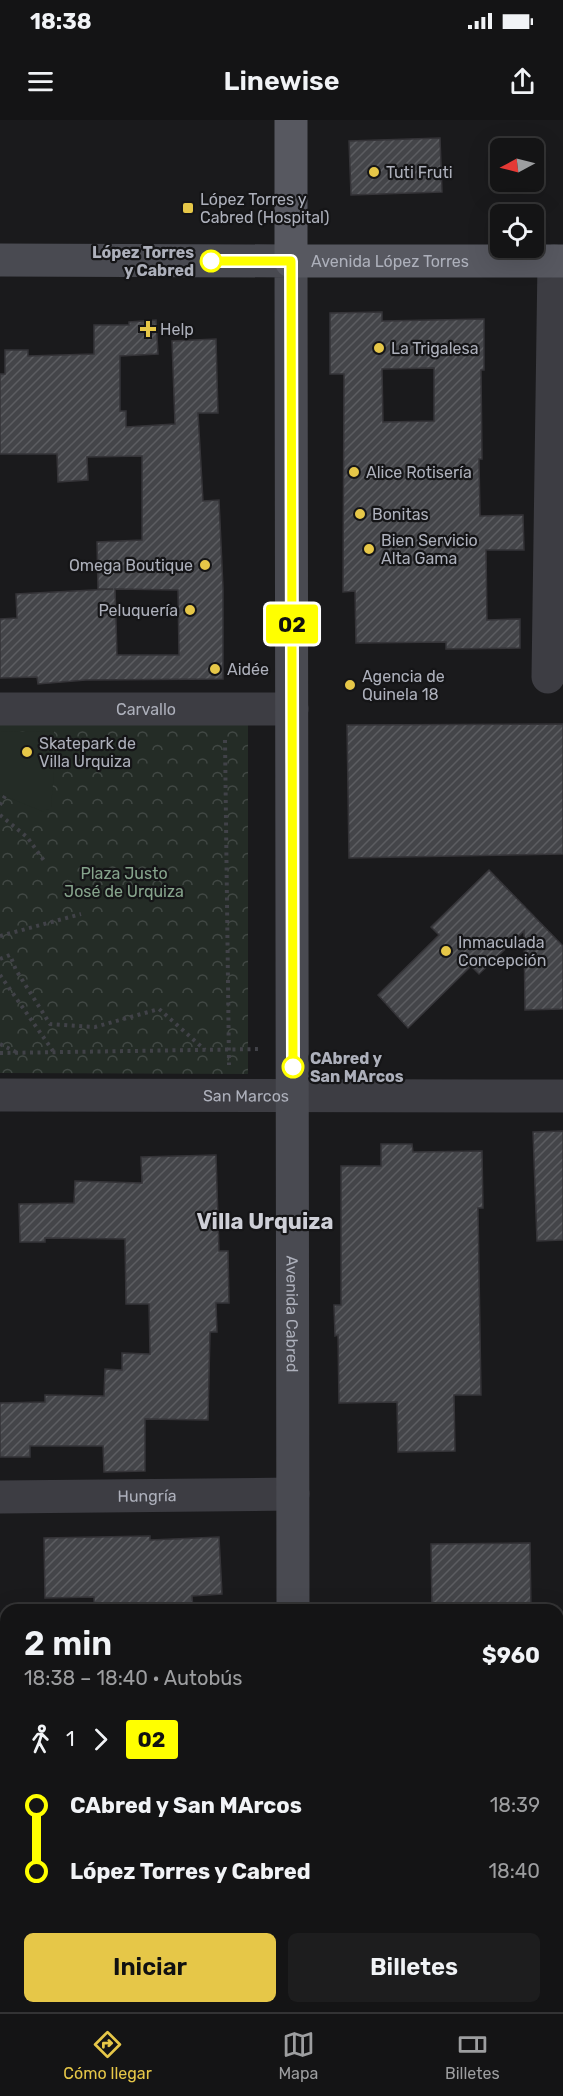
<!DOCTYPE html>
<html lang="es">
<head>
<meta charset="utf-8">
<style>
  :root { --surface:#141415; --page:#1d1d1e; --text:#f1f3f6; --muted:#9d9ea0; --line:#333334; --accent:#e6c748 }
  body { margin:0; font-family:Rubik,sans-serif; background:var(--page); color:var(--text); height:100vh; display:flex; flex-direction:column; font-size:22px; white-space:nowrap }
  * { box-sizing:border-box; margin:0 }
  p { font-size:20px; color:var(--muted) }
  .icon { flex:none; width:33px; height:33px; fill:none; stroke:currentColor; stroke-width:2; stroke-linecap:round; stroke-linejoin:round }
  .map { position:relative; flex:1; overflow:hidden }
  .details { position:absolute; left:0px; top:1484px; width:564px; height:410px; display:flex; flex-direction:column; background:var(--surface); border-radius:18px 18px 0 0; box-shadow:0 6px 24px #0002,0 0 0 2px var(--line) }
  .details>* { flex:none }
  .badge { padding:0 12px; border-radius:4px; font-size:21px; line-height:39px }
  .needle { width:39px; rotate:263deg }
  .buttons { position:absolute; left:490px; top:18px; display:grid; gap:12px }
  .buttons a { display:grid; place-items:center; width:54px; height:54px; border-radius:9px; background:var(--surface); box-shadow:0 6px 24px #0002,0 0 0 2px var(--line); font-size:30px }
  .map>.badge { position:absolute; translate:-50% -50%; box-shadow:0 0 0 3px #fff }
  .legs { display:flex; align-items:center; gap:9px; height:66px; padding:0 24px; font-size:20px }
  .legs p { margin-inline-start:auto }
  .overview { display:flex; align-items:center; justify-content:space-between; height:102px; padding:0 24px }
  h1 { font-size:33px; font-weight:600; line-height:45px }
  .button { display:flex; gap:12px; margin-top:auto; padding:12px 24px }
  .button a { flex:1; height:69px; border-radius:9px; background:var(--accent); color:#111; font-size:24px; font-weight:600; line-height:69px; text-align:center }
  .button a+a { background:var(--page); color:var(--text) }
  ul { padding:0 24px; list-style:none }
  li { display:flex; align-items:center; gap:21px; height:66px; font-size:22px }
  li i { display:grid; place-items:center; width:9px; height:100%; margin:0 8px; background:currentColor }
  li i::after { content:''; width:15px; height:15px; margin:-8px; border:4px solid; border-radius:50%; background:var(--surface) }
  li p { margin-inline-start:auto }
  li:first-child i { background:linear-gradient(#0000 50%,currentColor 0) }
  li:last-child i { background:linear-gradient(currentColor 50%,#0000 0) }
  .status { display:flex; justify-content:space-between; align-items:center; height:42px; padding:0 30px; background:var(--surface); direction:ltr }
  .status svg { height:16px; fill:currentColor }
  header { display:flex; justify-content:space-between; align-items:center; height:78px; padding:0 24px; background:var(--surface); font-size:27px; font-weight:600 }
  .tabs { display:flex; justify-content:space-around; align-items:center; height:84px; border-top:2px solid var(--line); background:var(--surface); font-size:16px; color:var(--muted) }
  .tabs a { display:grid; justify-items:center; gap:3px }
  .tabs .on { color:var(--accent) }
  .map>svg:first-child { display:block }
  .forest { fill:url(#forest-crowns) }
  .garden { fill:#242c26 }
  .building { fill:url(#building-hatch); stroke:#353438; stroke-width:1.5; fill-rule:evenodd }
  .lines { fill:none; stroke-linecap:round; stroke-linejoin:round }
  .path { stroke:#414248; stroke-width:4; stroke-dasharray:3 4.5; stroke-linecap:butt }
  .street { stroke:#3d3d43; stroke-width:33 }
  .secondary { stroke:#494a51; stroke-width:33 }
  .primary { stroke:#575860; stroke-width:33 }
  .line-1-casing { stroke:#fff; stroke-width:14 }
  .line-1 { stroke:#ff0; stroke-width:9 }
  .poi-dot { fill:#e6c748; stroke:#151517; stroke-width:2 }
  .stop-1-dot { fill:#fff; stroke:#ff0; stroke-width:3 }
  .labels { text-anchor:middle; stroke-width:4.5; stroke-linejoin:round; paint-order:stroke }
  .poi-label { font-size:16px; fill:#adb0bb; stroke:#151517; text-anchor:start }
  .stop-label { font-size:16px; font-weight:bold; fill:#adb0bb; stroke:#151517; text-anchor:end }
  .street-label { font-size:16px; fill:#adb0bb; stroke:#151517 }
  .park-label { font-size:16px; fill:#86a48c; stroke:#151517 }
  .district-label { font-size:22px; font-weight:bold; fill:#cecfd7; stroke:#151517 }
</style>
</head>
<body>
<div class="status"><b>18:38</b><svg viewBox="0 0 49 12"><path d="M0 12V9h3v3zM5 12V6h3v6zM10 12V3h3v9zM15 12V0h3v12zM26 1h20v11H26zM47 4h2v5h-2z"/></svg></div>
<header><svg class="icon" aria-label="menu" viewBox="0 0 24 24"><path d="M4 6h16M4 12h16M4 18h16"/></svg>Linewise<svg class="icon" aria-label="share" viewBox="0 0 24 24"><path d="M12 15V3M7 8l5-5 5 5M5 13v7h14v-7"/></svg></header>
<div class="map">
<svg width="563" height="1892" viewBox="0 0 563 1892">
  <defs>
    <pattern id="forest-crowns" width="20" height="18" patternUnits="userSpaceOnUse" patternTransform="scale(1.5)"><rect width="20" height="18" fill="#242c26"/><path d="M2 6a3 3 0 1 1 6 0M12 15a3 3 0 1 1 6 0" fill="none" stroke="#414844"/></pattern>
    <pattern id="building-hatch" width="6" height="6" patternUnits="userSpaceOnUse" patternTransform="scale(1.5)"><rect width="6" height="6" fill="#444549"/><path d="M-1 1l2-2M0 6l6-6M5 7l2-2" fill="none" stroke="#5c5d61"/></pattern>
  </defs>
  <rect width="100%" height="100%" fill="#1a1a1c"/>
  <!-- forest -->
  <polygon class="forest" points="0,592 248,596 248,954 0,953"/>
  <!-- garden -->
  <polygon class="garden" points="54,611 54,652 51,687 44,692 0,674 0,612"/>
  <!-- building -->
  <g class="building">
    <polygon points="440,18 442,72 351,75 349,21"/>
    <path d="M 382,192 L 382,201 L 484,199 L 484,250 L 481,250 L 482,339 L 479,339 L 480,396 L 523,395 L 524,430 L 486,430 L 487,500 L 520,499 L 520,528 L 446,529 L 446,522 L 356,523 L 355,471 L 343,472 L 344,254 L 330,254 L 330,193 ZM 434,248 L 434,301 L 383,302 L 382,249 Z"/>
    <path d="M 156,200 L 158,234 L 120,236 L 120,291 L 126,291 L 126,307 L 175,304 L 172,221 L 216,219 L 218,293 L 198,293 L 203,381 L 219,380 L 223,468 L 223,559 L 86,560 L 38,564 L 37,557 L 0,558 L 0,499 L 17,498 L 16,474 L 113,469 L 98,469 L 97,422 L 142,420 L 142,336 L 87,337 L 88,360 L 58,362 L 57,334 L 0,334 L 0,254 L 5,254 L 5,230 L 28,230 L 28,236 L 94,234 L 94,205 L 129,205 L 129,202 ZM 115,469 L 178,470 L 179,535 L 117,535 Z"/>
    <polygon points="563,604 563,734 349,738 347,605"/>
    <polygon points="489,750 563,826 563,889 525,890 524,811 479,854 471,846 408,908 378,875 439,815 431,807"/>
    <polygon points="563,1011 563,1120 537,1121 533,1012"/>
    <polygon points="381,1024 412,1024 413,1032 482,1031 483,1088 478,1088 481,1275 454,1275 455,1331 398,1332 397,1282 339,1283 338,1215 335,1216 334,1185 341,1185 341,1046 381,1046"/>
    <polygon points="216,1035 219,1131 228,1131 229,1183 216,1183 217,1212 210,1212 208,1300 145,1299 145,1351 104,1352 103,1326 30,1326 30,1337 0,1337 0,1283 45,1282 45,1275 104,1276 105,1249 122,1250 122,1233 150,1234 149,1184 126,1184 125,1119 45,1118 45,1122 20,1122 19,1084 74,1083 75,1061 142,1063 141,1037"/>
    <polygon points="150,1416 150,1420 219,1417 222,1474 192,1476 193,1490 94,1490 94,1477 45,1478 44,1418"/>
    <polygon points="530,1423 531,1490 432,1490 431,1424"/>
  </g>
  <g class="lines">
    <!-- path -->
    <g class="path">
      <polyline points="225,620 229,945"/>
      <polyline points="0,685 5,676"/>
      <polyline points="0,695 27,717 45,742"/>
      <polyline points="0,816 81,794"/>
      <polyline points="0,839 10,835 16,850 50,904 95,907 159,889 205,930"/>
      <polyline points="0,855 53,931"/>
      <polyline points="0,924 16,932"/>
      <polyline points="0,933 262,929"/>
    </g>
    <!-- street -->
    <g class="street">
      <polyline points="548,557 554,141"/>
      <path id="s1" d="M 0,589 L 292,589"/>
      <path id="s2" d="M 0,975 L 563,976"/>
      <path id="s3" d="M 0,1377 L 293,1374"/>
    </g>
    <!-- secondary -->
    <g class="secondary">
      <path id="s4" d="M 0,140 L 291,141 L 293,1490"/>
      <polyline points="294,1887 294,1892"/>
    </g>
    <!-- primary -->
    <g class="primary">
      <path id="s5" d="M 291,0 L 291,141 L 563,141"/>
      <polyline points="0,1810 6,1810"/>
      <polyline points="558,1813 563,1813"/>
    </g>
  </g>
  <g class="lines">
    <!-- line-1 casing -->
    <g class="line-1-casing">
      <polyline id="line-1" points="211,141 291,141 293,947"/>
    </g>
    <!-- line-1 -->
    <use href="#line-1" class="line-1"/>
  </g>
  <!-- markers -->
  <g class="poi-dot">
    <circle cx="374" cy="52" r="6"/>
    <rect x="182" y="82" width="12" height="12" rx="3"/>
    <path d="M145 200h6v6h6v6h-6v6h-6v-6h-6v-6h6z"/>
    <circle cx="379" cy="228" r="6"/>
    <circle cx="354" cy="352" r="6"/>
    <circle cx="360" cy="394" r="6"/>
    <circle cx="369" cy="429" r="6"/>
    <circle cx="205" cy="445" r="6"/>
    <circle cx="190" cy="490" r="6"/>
    <circle cx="215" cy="549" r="6"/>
    <circle cx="350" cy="565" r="6"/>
    <circle cx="27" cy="632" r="6"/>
    <circle cx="446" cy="831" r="6"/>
  </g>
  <g class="stop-1-dot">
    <circle cx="211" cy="141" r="10"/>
    <circle cx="293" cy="947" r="10"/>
  </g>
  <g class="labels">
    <!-- poi labels -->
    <g class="poi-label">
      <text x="386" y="58">Tuti Fruti</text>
      <text x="200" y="85">López Torres y<tspan x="200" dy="18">Cabred (Hospital)</tspan></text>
      <text x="160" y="215">Help</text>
      <text x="391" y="234">La Trigalesa</text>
      <text x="366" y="358">Alice Rotisería</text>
      <text x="372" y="400">Bonitas</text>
      <text x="381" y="426">Bien Servicio<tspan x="381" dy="18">Alta Gama</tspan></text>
      <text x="193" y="451" text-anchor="end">Omega Boutique</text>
      <text x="178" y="496" text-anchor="end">Peluquería</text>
      <text x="227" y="555">Aidée</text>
      <text x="362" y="562">Agencia de<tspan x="362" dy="18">Quinela 18</tspan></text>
      <text x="39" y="629">Skatepark de<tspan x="39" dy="18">Villa Urquiza</tspan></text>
      <text x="458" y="828">Inmaculada<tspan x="458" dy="18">Concepción</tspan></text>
    </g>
    <!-- stop labels -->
    <g class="stop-label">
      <text x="194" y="138">López Torres<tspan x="194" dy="18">y Cabred</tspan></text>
      <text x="310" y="944" text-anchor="start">CAbred y<tspan x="310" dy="18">San MArcos</tspan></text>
    </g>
    <!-- street labels -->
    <g class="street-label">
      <text dy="6" stroke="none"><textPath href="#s5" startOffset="240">Avenida López Torres</textPath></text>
      <text dy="6" stroke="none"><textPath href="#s1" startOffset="146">Carvallo</textPath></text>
      <text dy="6" stroke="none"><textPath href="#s2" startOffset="246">San Marcos</textPath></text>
      <text dy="6" stroke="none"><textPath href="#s4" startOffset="1344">Avenida Cabred</textPath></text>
      <text dy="6" stroke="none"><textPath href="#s3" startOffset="147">Hungría</textPath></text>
    </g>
    <!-- park labels -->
    <g class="park-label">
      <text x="124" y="759">Plaza Justo<tspan x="124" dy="18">José de Urquiza</tspan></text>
    </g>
    <!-- district labels -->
    <g class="district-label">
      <text x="265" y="1109">Villa Urquiza</text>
    </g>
  </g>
</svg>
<div class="buttons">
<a><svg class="needle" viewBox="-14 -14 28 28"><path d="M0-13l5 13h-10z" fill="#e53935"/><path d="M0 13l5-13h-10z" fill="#9d9ea0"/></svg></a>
<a><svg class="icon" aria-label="locate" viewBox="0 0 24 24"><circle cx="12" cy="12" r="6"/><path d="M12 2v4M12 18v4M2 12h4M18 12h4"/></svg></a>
</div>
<b class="badge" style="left:292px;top:504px;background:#ff0;color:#111">02</b>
<section class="details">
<div class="overview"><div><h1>2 min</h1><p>18:38 – 18:40 · Autobús</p></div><b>$960</b></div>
<div class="legs"><svg class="icon" aria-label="walk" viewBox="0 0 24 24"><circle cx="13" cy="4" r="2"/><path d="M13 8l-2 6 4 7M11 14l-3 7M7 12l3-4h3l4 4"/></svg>1<svg class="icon" aria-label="forward" viewBox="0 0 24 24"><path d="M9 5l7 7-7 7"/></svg><b class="badge" style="background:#ff0;color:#111">02</b></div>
<ul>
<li><i style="color:#ff0"></i><b>CAbred y San MArcos</b><p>18:39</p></li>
<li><i style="color:#ff0"></i><b>López Torres y Cabred</b><p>18:40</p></li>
</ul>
<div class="button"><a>Iniciar</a><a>Billetes</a></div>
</section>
</div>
<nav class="tabs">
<a class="on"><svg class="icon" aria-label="directions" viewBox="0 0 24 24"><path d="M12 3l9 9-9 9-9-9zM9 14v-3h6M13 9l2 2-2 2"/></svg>Cómo llegar</a>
<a><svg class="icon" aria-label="map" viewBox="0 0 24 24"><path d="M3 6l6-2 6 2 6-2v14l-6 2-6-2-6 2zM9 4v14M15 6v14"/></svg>Mapa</a>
<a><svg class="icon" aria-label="tickets" viewBox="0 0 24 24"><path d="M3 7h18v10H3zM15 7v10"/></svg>Billetes</a>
</nav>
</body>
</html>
